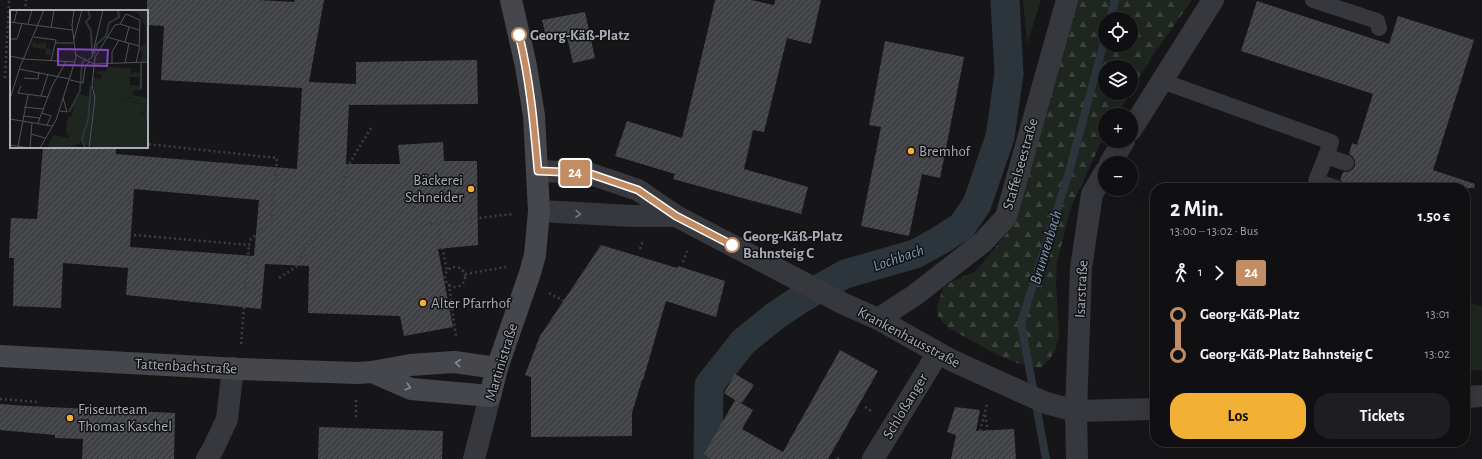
<!DOCTYPE html>
<html lang="de">
<head>
<meta charset="utf-8">
<style>
  :root { --surface:#101012; --page:#1e1e20; --text:#f1f3f6; --muted:#9c9d9f; --line:#303032; --accent:#f2b134 }
  body { margin:0; font-family:"Alegreya Sans",sans-serif; background:var(--page); color:var(--text); height:100vh; display:flex; flex-direction:column; font-size:15px; white-space:nowrap }
  * { box-sizing:border-box; margin:0 }
  p { font-size:13px; color:var(--muted) }
  .icon { flex:none; width:22px; height:22px; fill:none; stroke:currentColor; stroke-width:2; stroke-linecap:round; stroke-linejoin:round }
  .map { position:relative; flex:1; overflow:hidden }
  .panel { position:absolute; left:1150px; top:183px; width:320px; height:264px; display:flex; flex-direction:column; background:var(--surface); border-radius:16px; box-shadow:0 4px 16px #0002,0 0 0 1px var(--line) }
  .panel>* { flex:none }
  .badge { padding:0 8px; border-radius:3px; font-size:14px; line-height:26px }
  .controls { position:absolute; left:1098px; top:12px; display:grid; gap:8px }
  .controls a { display:grid; place-items:center; width:40px; height:40px; border-radius:50%; background:var(--surface); box-shadow:0 4px 16px #0002,0 0 0 1px var(--line); font-size:20px }
  .map>.badge { position:absolute; translate:-50% -50%; box-shadow:0 0 0 2px #fff }
  .legs { display:flex; align-items:center; gap:6px; height:44px; padding:0 20px; font-size:13px }
  .legs p { margin-inline-start:auto }
  .summary { display:flex; align-items:center; justify-content:space-between; height:68px; padding:0 20px }
  h1 { font-size:22px; font-weight:700; line-height:30px }
  .cta { display:flex; gap:8px; margin-top:auto; padding:8px 20px }
  .cta a { flex:1; height:46px; border-radius:16px; background:var(--accent); color:#111; font-size:16px; font-weight:700; line-height:46px; text-align:center }
  .cta a+a { background:var(--page); color:var(--text) }
  ul { padding:0 20px; list-style:none }
  li { display:flex; align-items:center; gap:14px; height:40px; font-size:15px }
  li i { display:grid; place-items:center; width:6px; height:100%; margin:0 5px; background:currentColor }
  li i::after { content:''; width:10px; height:10px; margin:-5px; border:3px solid; border-radius:50%; background:var(--surface) }
  li p { margin-inline-start:auto }
  li:first-child i { background:linear-gradient(#0000 50%,currentColor 0) }
  li:last-child i { background:linear-gradient(currentColor 50%,#0000 0) }
  .map>svg:first-child { display:block }
  .green { fill:#1e261f }
  .forest { fill:url(#forest-firs); fill-rule:evenodd }
  .lines { fill:none; stroke-linecap:round; stroke-linejoin:round }
  .stream { stroke:#2c353c; stroke-width:8 }
  .canal { stroke:#2c353c; stroke-width:29 }
  .building { fill:url(#building-hatch); fill-rule:evenodd }
  .path { stroke:#3d3f44; stroke-width:2.5; stroke-dasharray:2 3; stroke-linecap:butt }
  .lane { stroke:#37383d; stroke-width:16 }
  .street { stroke:#37383d; stroke-width:22 }
  .secondary { stroke:#45474d; stroke-width:22 }
  .oneway { stroke:#757881 }
  .oneway2 { stroke:#858993 }
  .line-1-casing { stroke:#fff; stroke-width:9 }
  .line-1 { stroke:#c28d65; stroke-width:6 }
  .stop-1-dot { fill:#fff; stroke:#c28d65; stroke-width:2 }
  .poi-dot { fill:#f2b134; stroke:#111113; stroke-width:1.5 }
  .labels { text-anchor:middle; stroke-width:3; stroke-linejoin:round; paint-order:stroke }
  .stop-label { font-size:15px; font-weight:bold; fill:#a8adb8; stroke:#111113; text-anchor:start }
  .poi-label { font-size:15px; fill:#a8adb8; stroke:#111113; text-anchor:start }
  .street-label { font-size:15px; fill:#a8adb8; stroke:#111113 }
  .water-label { font-size:16px; font-style:italic; fill:#7f9bb3; stroke:#111113 }
  .inset-river { fill:none; stroke:#2c353c; stroke-width:2 }
  .inset-road { fill:none; stroke:#505258; stroke-width:1 }
  .view { fill:#8446be; fill-opacity:0.15; stroke:#8446be; stroke-width:2 }
  .inset-edge { fill:none; stroke:#a8adb8; stroke-width:2 }
</style>
</head>
<body>
<div class="map">
<svg width="1482" height="459" viewBox="0 0 1482 459">
  <defs>
    <pattern id="forest-firs" width="22" height="20" patternUnits="userSpaceOnUse"><rect width="22" height="20" fill="#1e261f"/><path d="M5 1l3.5 6h-7zM16 11l3.5 6h-7z" fill="#3c433d"/></pattern>
    <pattern id="building-hatch" width="6" height="6" patternUnits="userSpaceOnUse"><rect width="6" height="6" fill="#404145"/><path d="M-1 1l2-2M0 6l6-6M5 7l2-2" fill="none" stroke="#595a5e"/></pattern>
  </defs>
  <rect width="100%" height="100%" fill="#161618"/>
  <!-- green -->
  <g class="green">
    <polygon points="1023,0 1041,0 1027,44"/>
    <polygon points="1465,301 1482,306 1482,370 1465,371"/>
  </g>
  <!-- forest -->
  <path class="forest" d="M 1078,0 L 1192,0 L 1151,58 L 1131,91 L 1131,67 L 1105,67 L 1105,93 L 1130,93 L 1117,115 L 1105,115 L 1105,134 L 1071,207 L 1057,262 L 1056,282 L 1059,337 L 1055,351 L 1049,360 L 1040,368 L 1016,363 L 992,352 L 949,328 L 938,316 L 937,307 L 943,288 L 953,281 L 976,271 L 1007,233 ZM 1105,19 L 1131,19 L 1131,45 L 1105,45 Z"/>
  <g class="lines">
    <!-- stream -->
    <g class="stream">
      <polyline points="1110,19 1115,0"/>
      <polyline points="1046,459 1021,323 1069,172 1105,38"/>
    </g>
    <!-- canal -->
    <polyline class="canal" points="708,459 709,385 743,342 775,316 799,300 845,274 915,254 939,241 962,226 977,204 1000,137 1009,74 1005,0"/>
  </g>
  <!-- building -->
  <g class="building">
    <path d="M 147,0 L 259,0 L 294,2 L 295,0 L 324,0 L 309,82 L 356,84 L 356,62 L 477,60 L 478,104 L 349,105 L 346,164 L 400,164 L 398,145 L 443,142 L 444,161 L 477,161 L 478,245 L 438,249 L 453,327 L 404,336 L 400,316 L 308,313 L 309,266 L 265,264 L 261,309 L 126,295 L 128,268 L 63,263 L 61,308 L 13,306 L 14,258 L 9,258 L 11,218 L 37,219 L 43,147 L 116,147 L 116,154 L 297,169 L 302,88 L 161,80 L 164,26 L 147,25 ZM 134,189 L 259,200 L 254,256 L 130,247 Z"/>
    <polygon points="715,0 751,0 774,5 775,0 821,0 811,44 787,38 764,132 753,130 744,169 808,187 801,214 673,179 675,174 615,156 627,121 682,138"/>
    <polygon points="1257,1 1389,44 1398,16 1474,40 1433,170 1475,184 1474,188 1345,188 1343,182 1340,180 1343,172 1348,172 1352,170 1355,166 1355,161 1353,157 1349,154 1352,143 1357,145 1373,94 1241,51"/>
    <polygon points="585,12 595,58 573,63 567,37 547,41 542,20"/>
    <polygon points="885,41 964,57 940,178 922,174 909,236 861,226 881,127 869,125"/>
    <polygon points="601,245 677,268 678,266 725,281 716,317 666,301 643,380 642,380 632,413 632,436 531,437 531,377 525,375 540,336"/>
    <polygon points="840,350 878,371 828,459 711,459 704,454 735,400 724,393 735,374 754,385 742,403 737,401 753,410 742,429 783,452"/>
    <polygon points="0,404 27,406 175,413 174,459 82,459 83,439 55,438 55,435 0,430"/>
    <polygon points="955,407 980,410 976,431 1014,429 1016,459 951,459 956,435 947,432"/>
    <polygon points="319,427 443,431 442,459 318,459"/>
  </g>
  <g class="lines">
    <!-- path -->
    <g class="path">
      <polyline points="25,11 26,0"/>
      <polyline points="5,78 9,0"/>
      <polyline points="438,223 447,272"/>
      <polyline points="420,225 513,214"/>
      <polyline points="134,235 249,245 251,239 271,224 277,158 147,144"/>
      <polyline points="640,249 643,240"/>
      <polyline points="683,262 687,251"/>
      <circle cx="455" cy="277" r="10"/>
      <polyline points="465,274 506,267"/>
      <polyline points="279,278 296,267 303,250 333,221 349,164 371,128"/>
      <polyline points="449,284 456,337"/>
      <polyline points="549,293 564,301"/>
      <polyline points="241,344 249,245"/>
      <polyline points="0,399 38,402"/>
      <polyline points="865,407 873,412"/>
      <polyline points="985,415 990,442"/>
      <polyline points="356,417 356,397"/>
      <polyline points="980,431 987,404"/>
      <polyline points="837,458 839,459"/>
      <polyline points="136,459 136,456"/>
    </g>
    <!-- lane -->
    <g class="lane">
      <polyline points="1313,0 1377,21 1379,28"/>
      <polyline points="1162,81 1331,142 1326,156 1346,163"/>
      <polyline points="1326,156 1316,181 1336,188"/>
    </g>
    <!-- street -->
    <g class="street">
      <polyline points="1131,130 1213,0"/>
      <polyline points="1110,163 1124,141"/>
      <polyline points="538,171 588,173 638,190 676,216 842,303 878,319 951,360 1046,403 1076,411 1155,409"/>
      <polyline points="539,211 633,216 676,216"/>
      <polyline points="878,319 915,295 983,242 1006,217 1067,0"/>
      <polyline points="1465,397 1482,396"/>
      <polyline points="207,459 213,449 227,419 233,368"/>
      <polyline points="474,459 490,396"/>
      <polyline points="873,459 938,353"/>
      <polyline points="1077,459 1076,411 1081,268 1092,194 1105,172"/>
    </g>
    <!-- secondary -->
    <g class="secondary">
      <polyline points="0,356 239,369 357,373 372,372 410,365 454,362 497,368"/>
      <polyline points="372,372 411,389 490,396 497,368 530,273 535,255 539,211 534,116 526,66 511,0"/>
    </g>
  </g>
  <!-- one-way arrows -->
  <defs><path id="oneway-chevron" d="M-2-3.5L2.5 0L-2 3.5" fill="none" stroke-width="1.6" stroke-linecap="round" stroke-linejoin="round"/></defs>
  <use class="oneway" href="#oneway-chevron" transform="translate(578 214) rotate(3)"/>
  <g class="oneway2">
    <use href="#oneway-chevron" transform="translate(458 363) rotate(-174)"/>
    <use href="#oneway-chevron" transform="translate(408 387) rotate(18)"/>
  </g>
  <g class="lines">
    <!-- line-1 casing -->
    <g class="line-1-casing">
      <path id="line-1" d="M 519,35 C 530,80 534,125 538,171 L 588,173 L 638,190 L 676,216 L 732,245"/>
    </g>
    <!-- line-1 -->
    <use href="#line-1" class="line-1"/>
  </g>
  <!-- markers -->
  <g class="stop-1-dot">
    <circle cx="519" cy="35" r="7"/>
    <circle cx="732" cy="245" r="7"/>
  </g>
  <g class="poi-dot">
    <circle cx="911" cy="151" r="4"/>
    <circle cx="471" cy="189" r="4"/>
    <circle cx="423" cy="303" r="4"/>
    <circle cx="70" cy="418" r="4"/>
  </g>
  <g class="labels">
    <!-- stop labels -->
    <g class="stop-label">
      <text x="530" y="40">Georg-Käß-Platz</text>
      <text x="743" y="241">Georg-Käß-Platz<tspan x="743" dy="17">Bahnsteig C</tspan></text>
    </g>
    <!-- poi labels -->
    <g class="poi-label">
      <text x="919" y="156">Bremhof</text>
      <text x="463" y="185" text-anchor="end">Bäckerei<tspan x="463" dy="17">Schneider</tspan></text>
      <text x="431" y="308">Alter Pfarrhof</text>
      <text x="78" y="414">Friseurteam<tspan x="78" dy="17">Thomas Kaschel</tspan></text>
    </g>
    <!-- street labels -->
    <g class="street-label">
      <text transform="translate(1020 164) rotate(-74)" y="5">Staffelseestraße</text>
      <text transform="translate(1081 289) rotate(-87)" y="5">Isarstraße</text>
      <text transform="translate(909 337) rotate(28)" y="5">Krankenhausstraße</text>
      <text transform="translate(501 362) rotate(-73)" y="5">Martinistraße</text>
      <text transform="translate(186 366) rotate(3)" y="5">Tattenbachstraße</text>
      <text transform="translate(905 406) rotate(-59)" y="5">Schloßanger</text>
    </g>
    <!-- water labels -->
    <g class="water-label">
      <text transform="translate(1045 247) rotate(-73)" y="6">Brunnenbach</text>
      <text transform="translate(898 257) rotate(-19)" y="6">Lochbach</text>
    </g>
  </g>
  <!-- overview -->
  <g transform="translate(10 10)">
    <rect width="138" height="138" fill="#161618"/>
    <path d="M 119,0 L 138,0 L 138,33 L 136,33 L 135,16 L 128,3 ZM 24,30 L 26,34 L 36,32 L 36,38 L 42,39 L 41,45 L 35,45 L 36,39 L 21,37 ZM 97,57 L 121,58 L 121,64 L 125,62 L 130,63 L 130,67 L 119,67 L 121,77 L 110,89 L 136,95 L 131,106 L 138,111 L 138,138 L 90,138 L 72,134 L 71,131 L 69,134 L 62,135 L 71,138 L 37,138 L 43,125 L 60,128 L 56,122 L 58,107 L 61,107 L 64,98 L 61,97 L 70,84 L 81,88 L 80,84 L 84,82 L 83,67 L 90,69 L 92,65 L 84,62 L 97,61 ZM 129,69 L 131,69 L 130,81 L 124,80 L 123,85 L 138,88 L 137,94 L 117,86 L 124,77 L 130,75 Z" fill="#1e261f"/>
    <path d="M 136,33 L 138,33 L 138,52 L 130,52 L 133,42 L 130,41 L 130,37 ZM 120,75 L 129,75 L 124,77 L 121,85 L 117,87 L 138,93 L 138,109 L 132,107 L 136,95 L 109,88 L 121,77 Z" fill="#1e261f"/>
    <path class="inset-river" d="M 78,0 L 80,7 L 76,12 L 81,21 L 82,43M 84,45 L 87,34 L 96,26 L 99,13 L 109,7 L 108,0M 59,102 L 70,81 L 72,53 L 75,50M 137,110 L 138,94M 75,138 L 72,129 L 78,110 L 81,76"/>
    <path class="inset-road" d="M 0,12 L 62,20M 4,13 L 7,0M 18,14 L 22,0M 110,14 L 129,20M 41,18 L 44,0M 24,27 L 46,30 L 41,51M 97,27 L 129,36M 0,29 L 7,29 L 12,13M 64,29 L 72,0M 115,32 L 119,17M 46,33 L 64,33M 66,45 L 84,54 L 138,52M 0,46 L 14,49M 14,49 L 65,52M 77,51 L 82,47 L 93,0M 102,53 L 102,42 L 109,30M 115,53 L 119,33M 9,59 L 60,69M 14,68 L 28,69 L 29,62M 60,70 L 73,73 L 75,58 L 79,52M 11,76 L 8,83 L 38,87M 131,79 L 131,53M 31,86 L 38,64M 0,89 L 10,57 L 34,0M 14,97 L 33,99M 50,101 L 57,102 L 53,88M 32,103 L 41,106 L 37,115M 13,106 L 30,108M 0,109 L 42,116M 28,113 L 42,76 L 56,52M 21,124 L 35,128M 0,135 L 20,138M 8,136 L 18,85M 20,138 L 22,112M 30,138 L 46,110 L 66,48 L 62,15 L 64,0M 79,138 L 85,88 L 82,75 L 85,47 L 105,15 L 110,14 L 116,4 L 130,10 L 129,40 L 126,53"/>
    <path class="view" d="M 48,39 L 98,40 L 97,56 L 48,55 Z"/>
    <rect width="138" height="138" class="inset-edge"/>
  </g>
</svg>
<div class="controls">
<a><svg class="icon" aria-label="locate" viewBox="0 0 24 24"><circle cx="12" cy="12" r="6"/><path d="M12 2v4M12 18v4M2 12h4M18 12h4"/></svg></a>
<a><svg class="icon" aria-label="layers" viewBox="0 0 24 24"><path d="M12 4l9 5-9 5-9-5zM3 14l9 5 9-5"/></svg></a>
<a>+</a>
<a>−</a>
</div>
<b class="badge" style="left:575px;top:173px;background:#c28d65;color:#fff">24</b>
<section class="panel">
<div class="summary"><div><h1>2 Min.</h1><p>13:00 – 13:02 · Bus</p></div><b>1.50 €</b></div>
<div class="legs"><svg class="icon" aria-label="walk" viewBox="0 0 24 24"><circle cx="13" cy="4" r="2"/><path d="M13 8l-2 6 4 7M11 14l-3 7M7 12l3-4h3l4 4"/></svg>1<svg class="icon" aria-label="forward" viewBox="0 0 24 24"><path d="M9 5l7 7-7 7"/></svg><b class="badge" style="background:#c28d65;color:#fff">24</b></div>
<ul>
<li><i style="color:#c28d65"></i><b>Georg-Käß-Platz</b><p>13:01</p></li>
<li><i style="color:#c28d65"></i><b>Georg-Käß-Platz Bahnsteig C</b><p>13:02</p></li>
</ul>
<div class="cta"><a>Los</a><a>Tickets</a></div>
</section>
</div>
</body>
</html>
